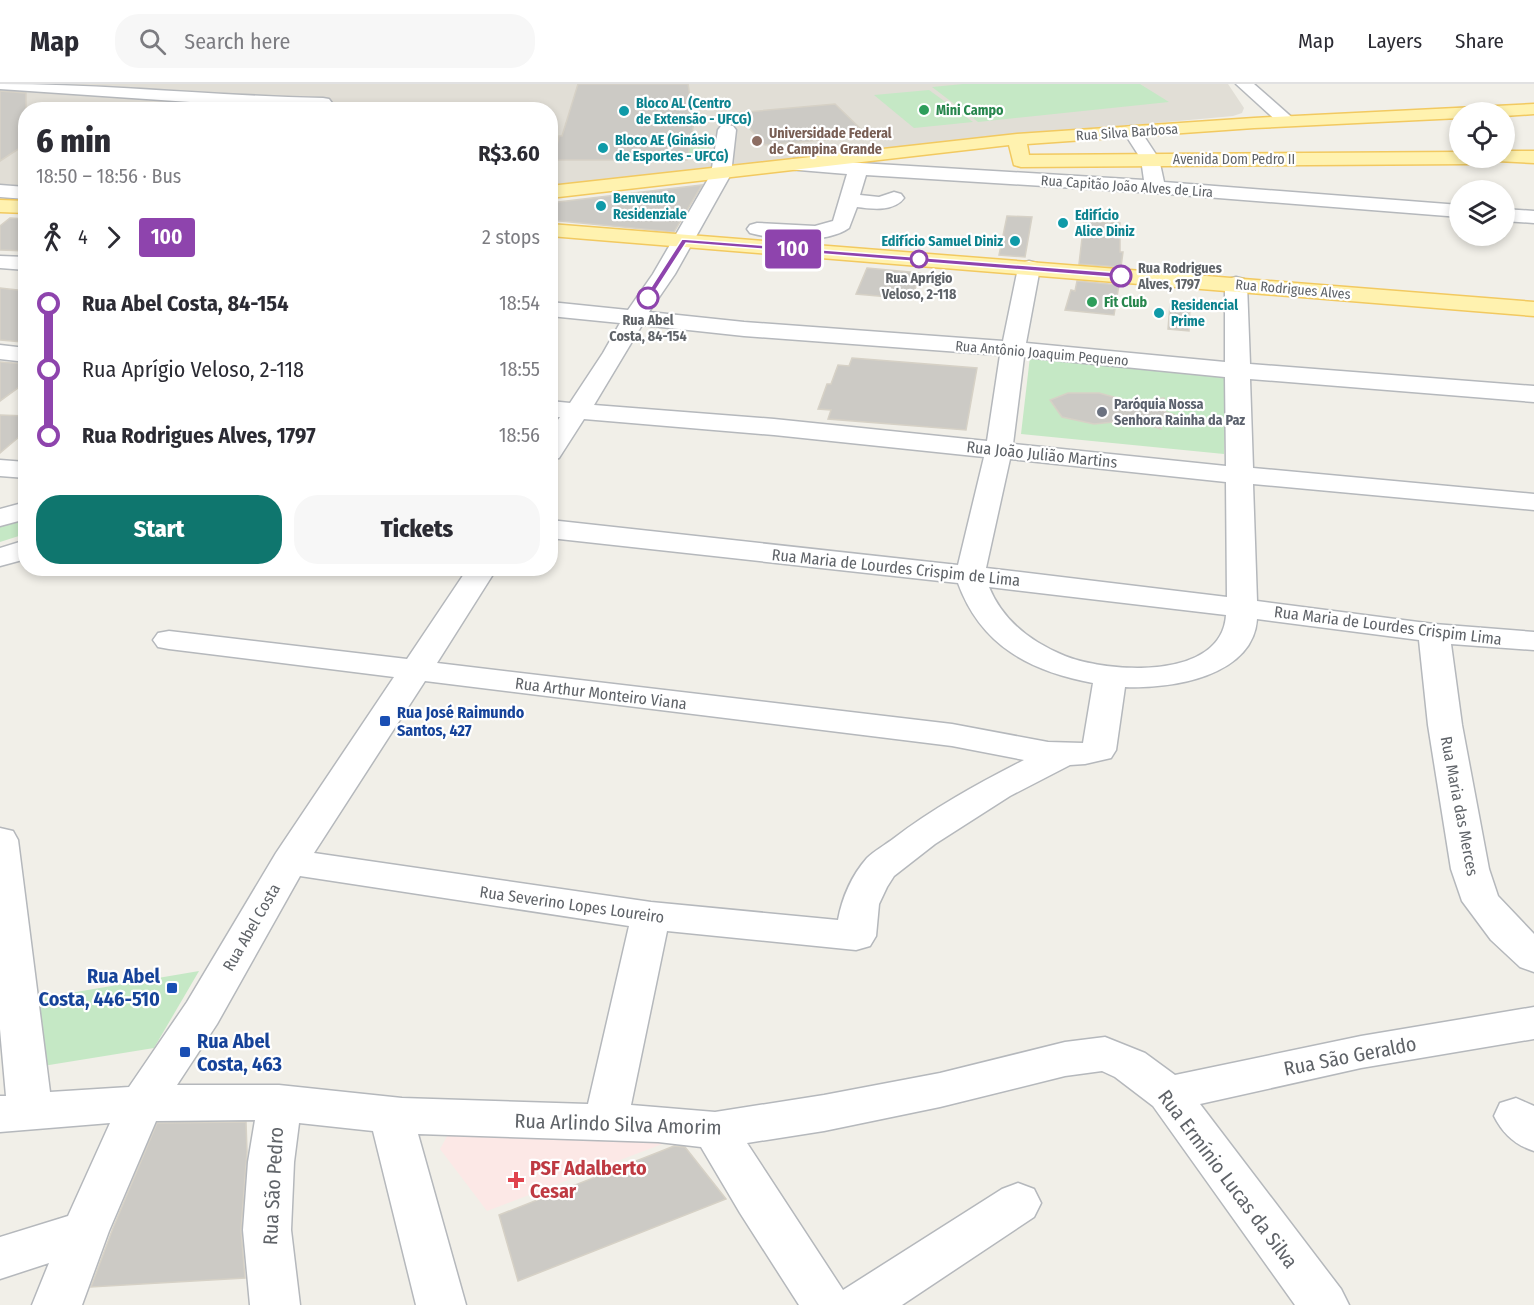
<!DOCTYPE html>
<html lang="en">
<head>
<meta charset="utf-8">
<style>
  :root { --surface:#fff; --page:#f7f7f7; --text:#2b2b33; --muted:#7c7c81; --line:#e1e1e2; --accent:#0f766e }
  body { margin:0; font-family:"Fira Sans Condensed",sans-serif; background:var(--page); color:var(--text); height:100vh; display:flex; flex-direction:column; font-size:22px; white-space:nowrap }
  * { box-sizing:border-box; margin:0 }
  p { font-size:20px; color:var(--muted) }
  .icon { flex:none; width:33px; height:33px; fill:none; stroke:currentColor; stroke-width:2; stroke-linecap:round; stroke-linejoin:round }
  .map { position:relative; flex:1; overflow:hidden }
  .side { position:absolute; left:18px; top:18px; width:540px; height:474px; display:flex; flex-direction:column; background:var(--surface); border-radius:24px; box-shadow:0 3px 9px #0003 }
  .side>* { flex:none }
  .badge { padding:0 12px; border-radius:4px; font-size:21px; line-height:39px }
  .controls { position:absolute; left:1449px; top:18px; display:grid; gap:12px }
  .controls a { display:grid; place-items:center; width:66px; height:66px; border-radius:50%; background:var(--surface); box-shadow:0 3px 9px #0003; font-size:30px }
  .map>.badge { position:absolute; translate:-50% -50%; box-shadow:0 0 0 3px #fff }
  .legs { display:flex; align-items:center; gap:9px; height:66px; padding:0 18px; font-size:20px }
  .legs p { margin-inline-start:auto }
  .summary { display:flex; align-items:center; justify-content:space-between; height:102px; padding:0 18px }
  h1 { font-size:33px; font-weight:800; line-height:45px }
  .primary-button { display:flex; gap:12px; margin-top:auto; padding:12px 18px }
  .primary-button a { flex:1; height:69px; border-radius:24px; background:var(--accent); color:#fff; font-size:24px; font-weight:800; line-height:69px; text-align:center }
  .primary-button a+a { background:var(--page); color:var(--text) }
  ul { padding:0 18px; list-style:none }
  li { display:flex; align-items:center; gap:21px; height:66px; font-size:22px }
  li i { display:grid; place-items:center; width:9px; height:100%; margin:0 8px; background:currentColor }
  li i::after { content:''; width:15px; height:15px; margin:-8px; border:4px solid; border-radius:50%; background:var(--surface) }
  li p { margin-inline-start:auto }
  li:first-child i { background:linear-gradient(#0000 50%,currentColor 0) }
  li:last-child i { background:linear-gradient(currentColor 50%,#0000 0) }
  header { display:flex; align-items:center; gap:36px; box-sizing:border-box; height:84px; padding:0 30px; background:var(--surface); border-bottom:2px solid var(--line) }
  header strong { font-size:28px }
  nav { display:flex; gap:33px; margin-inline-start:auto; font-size:21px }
  .search { width:420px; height:54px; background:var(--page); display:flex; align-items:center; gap:15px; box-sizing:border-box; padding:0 21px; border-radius:24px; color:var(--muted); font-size:22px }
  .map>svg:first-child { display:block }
  .education { fill:#e1ded6 }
  .medical { fill:#fce8e6 }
  .green { fill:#c5e8c5; fill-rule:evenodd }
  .building { fill:#cccac5; stroke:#d6d1c6; stroke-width:1.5 }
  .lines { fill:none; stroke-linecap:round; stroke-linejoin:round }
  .minor-casing { stroke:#b5b8bc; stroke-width:3 }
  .major-casing { stroke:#f2c960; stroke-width:3 }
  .minor { fill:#fff; fill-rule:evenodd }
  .major { fill:#fff2af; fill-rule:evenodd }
  .line-1 { fill:#8e44ad; stroke:#fff; stroke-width:1.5 }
  .leisure-dot { fill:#2e9e5b; stroke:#fff; stroke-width:2 }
  .culture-dot { fill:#0f9aa8; stroke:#fff; stroke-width:2 }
  .education-dot { fill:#8d6e63; stroke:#fff; stroke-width:2 }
  .stop-1-dot { fill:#fff; stroke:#8e44ad; stroke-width:3 }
  .worship-dot { fill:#6b7280; stroke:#fff; stroke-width:2 }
  .transit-dot { fill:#1a4fb4; stroke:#fff; stroke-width:2 }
  .health-dot { fill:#e0444e; stroke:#fff; stroke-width:2 }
  .labels { text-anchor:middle; stroke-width:4.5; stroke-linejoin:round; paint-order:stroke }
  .far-culture-label { font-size:14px; font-weight:bold; fill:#0d838f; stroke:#fff; text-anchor:start }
  .far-leisure-label { font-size:14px; font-weight:bold; fill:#27864d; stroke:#fff; text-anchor:start }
  .far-street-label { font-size:14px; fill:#5f6368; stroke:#fff }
  .far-education-label { font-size:14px; font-weight:bold; fill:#785e54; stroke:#fff; text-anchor:start }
  .far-stop-label { font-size:14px; font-weight:bold; fill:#5f6368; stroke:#fff }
  .far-worship-label { font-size:14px; font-weight:bold; fill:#5b616d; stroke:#fff; text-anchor:start }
  .street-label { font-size:16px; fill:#5f6368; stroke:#fff }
  .transit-label { font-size:16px; font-weight:bold; fill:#164399; stroke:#fff; text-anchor:start }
  .near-transit-label { font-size:20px; font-weight:bold; fill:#164399; stroke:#fff; text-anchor:end }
  .near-street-label { font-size:20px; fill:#5f6368; stroke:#fff }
  .near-health-label { font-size:20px; font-weight:bold; fill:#be3a42; stroke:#fff; text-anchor:start }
</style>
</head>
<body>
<header>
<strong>Map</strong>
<div class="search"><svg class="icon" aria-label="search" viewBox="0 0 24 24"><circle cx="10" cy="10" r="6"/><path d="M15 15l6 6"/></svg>Search here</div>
<nav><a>Map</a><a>Layers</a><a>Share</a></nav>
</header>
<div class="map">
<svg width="1534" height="1221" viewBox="0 0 1534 1221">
  <rect width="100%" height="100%" fill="#f1efe8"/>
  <!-- education -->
  <polygon class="education" points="0,0 1228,0 1244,24 1242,29 1233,32 1014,52 551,104 550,26 26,26 25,102 0,100"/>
  <!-- medical -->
  <polygon class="medical" points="450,1047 683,1052 487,1127 440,1065"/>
  <!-- green -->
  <g class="green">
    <polygon points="963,0 1140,0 1169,18 978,38 932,3"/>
    <polygon points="929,6 973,38 914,44 874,11"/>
    <polygon points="653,53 709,53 709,73 651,74"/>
    <path d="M 1031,264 L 1227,282 L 1224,370 L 1021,350 ZM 1068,309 L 1099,309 L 1132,318 L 1164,314 L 1162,345 L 1133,336 L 1094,340 L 1062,333 Z"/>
    <polygon points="25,422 25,450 0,458 0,429"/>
    <polygon points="199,887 154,964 43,982 35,915"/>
  </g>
  <!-- building -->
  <g class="building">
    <polygon points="578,0 688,0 694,38 687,76 554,76 559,52 562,52"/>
    <polygon points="0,7 26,9 26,60 0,77"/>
    <polygon points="835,20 868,52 765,61 735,29"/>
    <polygon points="702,101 674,148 550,136 550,119"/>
    <polygon points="1007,132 1032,133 1025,173 999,171"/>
    <polygon points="10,134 26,135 26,167 0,166 0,142"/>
    <polygon points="1084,137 1120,139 1120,168 1123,168 1121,183 1079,180"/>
    <polygon points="867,184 920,189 912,215 856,210"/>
    <polygon points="1077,197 1119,201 1114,231 1065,226 1071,206 1075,207"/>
    <polygon points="0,204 26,207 26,262 20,261 23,258 0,256"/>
    <polygon points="1170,220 1190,222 1189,247 1168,245"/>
    <polygon points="852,274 977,284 966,346 828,335 831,326 818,325 827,300 831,300 838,281 849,282"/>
    <polygon points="0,278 26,280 26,298 0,317"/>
    <polygon points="1068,309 1099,309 1132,318 1164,314 1163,327 1175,331 1163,332 1161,345 1133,336 1094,340 1062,333 1050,316"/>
    <polygon points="0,331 26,332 26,347 0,369"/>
    <polygon points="246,1038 247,1068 241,1146 245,1194 91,1203 113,1144 157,1039"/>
    <polygon points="674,1062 685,1063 726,1115 518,1197 499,1131"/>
  </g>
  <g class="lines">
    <!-- minor casing -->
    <g class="minor-casing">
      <g id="minor">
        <path d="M 0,0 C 108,0 215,12 323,14 L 329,15 L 332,19 L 329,23 L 323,24 L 264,23 L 0,5 Z"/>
        <polygon points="1236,0 1254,0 1296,37 1293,41 1281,41"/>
        <path d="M 727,41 L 733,42 L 736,46 L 731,90 L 675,190 L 649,228 L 744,238 L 1003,257 L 1018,184 L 1021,179 L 1029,177 L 1037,179 L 1040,184 L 1026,259 L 1225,278 L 1225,200 L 1228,195 L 1236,193 L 1244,195 L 1247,200 L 1250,280 L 1534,302 L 1534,318 L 1250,295 L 1253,384 L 1534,410 L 1534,426 L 1253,400 L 1257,517 L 1434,540 L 1534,548 L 1534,566 L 1451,560 L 1462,641 L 1489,785 L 1498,812 L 1534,850 L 1534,888 L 1520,883 L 1491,856 L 1462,817 L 1451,785 L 1428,641 L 1419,556 L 1257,535 C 1253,593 1170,605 1125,603 L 1116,666 L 1111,674 L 1085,680 L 1070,681 L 1010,712 L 935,760 L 894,792 L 887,803 L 879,820 L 876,852 L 870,862 L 856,866 L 667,847 L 631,1021 L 715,1028 L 824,1011 L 940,989 L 1065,958 L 1105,953 L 1145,969 L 1175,991 L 1361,952 L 1534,923 L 1534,955 L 1361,984 L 1200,1020 L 1341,1205 L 1349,1221 L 1295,1221 L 1153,1022 L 1115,993 L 1102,987 L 1065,992 L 940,1023 L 824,1047 L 747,1059 L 843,1206 L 1002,1105 L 1018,1099 L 1034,1105 L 1041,1119 L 1034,1133 L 902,1221 L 799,1221 L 740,1129 L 701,1063 L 658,1058 L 418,1050 L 466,1221 L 416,1221 L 373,1047 L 299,1039 L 294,1078 L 291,1146 L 300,1221 L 250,1221 L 243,1146 L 248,1078 L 255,1036 L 156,1037 L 109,1147 L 82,1221 L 32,1221 L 49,1179 L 0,1195 L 0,1153 L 68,1132 L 110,1039 L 0,1048 L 0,1012 L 6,1012 L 0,945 L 0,744 L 13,747 L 18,756 L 50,1008 L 129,1003 L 187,918 L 276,769 L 394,593 L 169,565 L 158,563 L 153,556 L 158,549 L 169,547 L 407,575 L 468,484 L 497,484 L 437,579 L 952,640 L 1048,658 L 1083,659 L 1093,599 C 1030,587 981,562 958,499 L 550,454 L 550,436 L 958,481 L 984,373 L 774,351 L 584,335 L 559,374 L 550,376 L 550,347 L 560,333 L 550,333 L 550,317 L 570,319 L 603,269 L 620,239 L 550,232 L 550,218 L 628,226 L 653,190 L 711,90 L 718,46 L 721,42 ZM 642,241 L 744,252 L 1000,271 L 987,357 L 774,335 L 594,321 ZM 1024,273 L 1225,293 L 1226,382 L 1013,360 ZM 1010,375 L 1226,398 L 1227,513 L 986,484 ZM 989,503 L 1226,531 C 1222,597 1108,589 1065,572 C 1031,558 1003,537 989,503 ZM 425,597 L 952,662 L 1024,676 C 979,699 933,724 893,755 C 885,761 874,767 867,774 C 852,791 842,814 838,836 L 651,818 L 314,769 ZM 300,792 L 629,842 L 588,1020 L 402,1014 L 279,1001 L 177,1001 L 217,940 Z"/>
        <path d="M 1132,42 L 1138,43 L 1159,75 L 1164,98 L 1460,121 L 1460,133 L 1155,109 L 866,91 L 860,111 L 879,113 L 894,108 L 901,110 L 904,114 C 894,128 872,125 857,123 L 849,144 C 827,160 776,156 750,149 L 747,145 L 750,141 L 757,139 L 815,142 L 833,137 L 847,90 L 787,85 L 785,81 L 787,77 L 794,75 L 1144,96 L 1141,75 L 1123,47 L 1126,43 Z"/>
        <polygon points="0,101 26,103 26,115 0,113"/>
        <polygon points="1504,125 1534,127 1534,139 1504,137"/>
        <polygon points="0,172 26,173 26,186 0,184"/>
        <polygon points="0,261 26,264 26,278 0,275"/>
        <polygon points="0,376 26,378 26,394 0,392"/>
        <polygon points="26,418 26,435 0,442 0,425"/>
        <polygon points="26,456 26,475 0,482 0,464"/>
        <path d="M 1516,1014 L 1534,1022 L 1534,1067 C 1515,1061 1503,1050 1494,1032 L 1500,1019 Z"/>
      </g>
    </g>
    <!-- major casing -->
    <g class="major-casing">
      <g id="major">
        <polygon points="1534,20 1534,30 1504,32 1504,28 1460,28 1460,34 1254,44 1027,60 1029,71 1460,68 1460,74 1478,74 1476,78 1469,80 1021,83 1014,81 1009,61 550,114 550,102 1017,50 1254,34"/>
        <polygon points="1504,67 1534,67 1534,79 1497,77 1495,74 1504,74"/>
        <polygon points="0,116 26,117 26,129 0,128"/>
        <polygon points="550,140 1534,218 1534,232 550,152"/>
      </g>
    </g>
    <!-- minor -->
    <use href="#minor" class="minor"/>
    <!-- major -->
    <use href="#major" class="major"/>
  </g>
  <!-- line-1 -->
  <polygon class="line-1" points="682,155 1121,189 1125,192 1121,194 686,159 650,215 645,215 644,214"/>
  <!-- markers -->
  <g class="leisure-dot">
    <circle cx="924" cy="26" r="6"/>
    <circle cx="1092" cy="218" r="6"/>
  </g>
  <g class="culture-dot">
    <circle cx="624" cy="27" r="6"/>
    <circle cx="603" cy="64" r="6"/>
    <circle cx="601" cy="122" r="6"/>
    <circle cx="1063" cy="139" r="6"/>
    <circle cx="1015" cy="157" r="6"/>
    <circle cx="1159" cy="229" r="6"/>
  </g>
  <circle class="education-dot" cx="757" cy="57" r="6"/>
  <g class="stop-1-dot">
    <circle cx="919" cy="175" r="8"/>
    <circle cx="1121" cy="192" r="10"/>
    <circle cx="648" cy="214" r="10"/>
  </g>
  <circle class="worship-dot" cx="1102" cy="328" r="6"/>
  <g class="transit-dot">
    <rect x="379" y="631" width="12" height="12" rx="3"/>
    <rect x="166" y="898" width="12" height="12" rx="3"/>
    <rect x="179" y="962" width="12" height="12" rx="3"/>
  </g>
  <path class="health-dot" d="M513 1087h6v6h6v6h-6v6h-6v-6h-6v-6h6z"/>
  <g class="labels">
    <!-- far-culture labels -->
    <g class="far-culture-label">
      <text x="636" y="24">Bloco AL (Centro<tspan x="636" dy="16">de Extensão - UFCG)</tspan></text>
      <text x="615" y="61">Bloco AE (Ginásio<tspan x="615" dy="16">de Esportes - UFCG)</tspan></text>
      <text x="613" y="119">Benvenuto<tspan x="613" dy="16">Residenziale</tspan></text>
      <text x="1075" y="136">Edifício<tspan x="1075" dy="16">Alice Diniz</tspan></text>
      <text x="1003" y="162" text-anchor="end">Edifício Samuel Diniz</text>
      <text x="1171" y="226">Residencial<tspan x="1171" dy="16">Prime</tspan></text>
    </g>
    <!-- far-leisure labels -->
    <g class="far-leisure-label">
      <text x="936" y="31">Mini Campo</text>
      <text x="1104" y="223">Fit Club</text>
    </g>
    <!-- far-street labels -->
    <g class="far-street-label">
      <text transform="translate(1127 48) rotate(-4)" y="5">Rua Silva Barbosa</text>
      <text x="1234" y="80">Avenida Dom Pedro II</text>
      <text transform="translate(1127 102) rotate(4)" y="5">Rua Capitão João Alves de Lira</text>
      <text transform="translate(1293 205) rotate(5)" y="5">Rua Rodrigues Alves</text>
      <text transform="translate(1042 269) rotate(5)" y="5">Rua Antônio Joaquim Pequeno</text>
    </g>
    <!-- far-education labels -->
    <g class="far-education-label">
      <text x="769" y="54">Universidade Federal<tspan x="769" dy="16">de Campina Grande</tspan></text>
    </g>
    <!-- far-stop labels -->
    <g class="far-stop-label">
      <text x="1138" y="189" text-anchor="start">Rua Rodrigues<tspan x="1138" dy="16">Alves, 1797</tspan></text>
      <text x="919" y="199">Rua Aprígio<tspan x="919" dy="16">Veloso, 2-118</tspan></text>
      <text x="648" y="241">Rua Abel<tspan x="648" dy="16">Costa, 84-154</tspan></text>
    </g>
    <!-- far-worship labels -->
    <g class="far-worship-label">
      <text x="1114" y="325">Paróquia Nossa<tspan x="1114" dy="16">Senhora Rainha da Paz</tspan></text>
    </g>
    <!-- street labels -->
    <g class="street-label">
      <text transform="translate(1042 370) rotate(6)" y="6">Rua João Julião Martins</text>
      <text transform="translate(896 483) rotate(6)" y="6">Rua Maria de Lourdes Crispim de Lima</text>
      <text transform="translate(1388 541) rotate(7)" y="6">Rua Maria de Lourdes Crispim Lima</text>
      <text transform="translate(601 609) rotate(7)" y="6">Rua Arthur Monteiro Viana</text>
      <text transform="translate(1460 722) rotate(79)" y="6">Rua Maria das Merces</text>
      <text transform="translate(572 820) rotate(8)" y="6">Rua Severino Lopes Loureiro</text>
      <text transform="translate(251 843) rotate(-60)" y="6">Rua Abel Costa</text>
    </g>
    <!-- transit labels -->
    <g class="transit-label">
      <text x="397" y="634">Rua José Raimundo<tspan x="397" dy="18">Santos, 427</tspan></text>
    </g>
    <!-- near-transit labels -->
    <g class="near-transit-label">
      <text x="160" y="899">Rua Abel<tspan x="160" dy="23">Costa, 446-510</tspan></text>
      <text x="197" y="964" text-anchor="start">Rua Abel<tspan x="197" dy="23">Costa, 463</tspan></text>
    </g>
    <!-- near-street labels -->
    <g class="near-street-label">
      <text transform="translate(1350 972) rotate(-11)" y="7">Rua São Geraldo</text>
      <text transform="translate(618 1040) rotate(2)" y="7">Rua Arlindo Silva Amorim</text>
      <text transform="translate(1228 1095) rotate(53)" y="7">Rua Ermínio Lucas da Silva</text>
      <text transform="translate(273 1102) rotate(-87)" y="7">Rua São Pedro</text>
    </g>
    <!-- near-health labels -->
    <g class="near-health-label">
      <text x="530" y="1091">PSF Adalberto<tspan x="530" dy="23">Cesar</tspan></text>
    </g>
  </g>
</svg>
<div class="controls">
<a><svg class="icon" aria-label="locate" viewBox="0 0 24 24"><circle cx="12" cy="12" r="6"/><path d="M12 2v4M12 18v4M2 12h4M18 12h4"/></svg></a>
<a><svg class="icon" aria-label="layers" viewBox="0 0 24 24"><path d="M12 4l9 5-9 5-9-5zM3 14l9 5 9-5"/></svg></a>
</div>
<b class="badge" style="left:793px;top:165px;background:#8e44ad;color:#fff">100</b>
<section class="side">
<div class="summary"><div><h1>6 min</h1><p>18:50 – 18:56 · Bus</p></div><b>R$3.60</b></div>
<div class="legs"><svg class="icon" aria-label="walk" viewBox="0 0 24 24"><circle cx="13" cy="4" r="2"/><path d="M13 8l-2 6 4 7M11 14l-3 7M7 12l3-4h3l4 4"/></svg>4<svg class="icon" aria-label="forward" viewBox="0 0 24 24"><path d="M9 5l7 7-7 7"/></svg><b class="badge" style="background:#8e44ad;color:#fff">100</b><p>2 stops</p></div>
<ul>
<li><i style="color:#8e44ad"></i><b>Rua Abel Costa, 84-154</b><p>18:54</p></li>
<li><i style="color:#8e44ad"></i><span>Rua Aprígio Veloso, 2-118</span><p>18:55</p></li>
<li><i style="color:#8e44ad"></i><b>Rua Rodrigues Alves, 1797</b><p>18:56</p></li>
</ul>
<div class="primary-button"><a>Start</a><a>Tickets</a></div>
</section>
</div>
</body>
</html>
